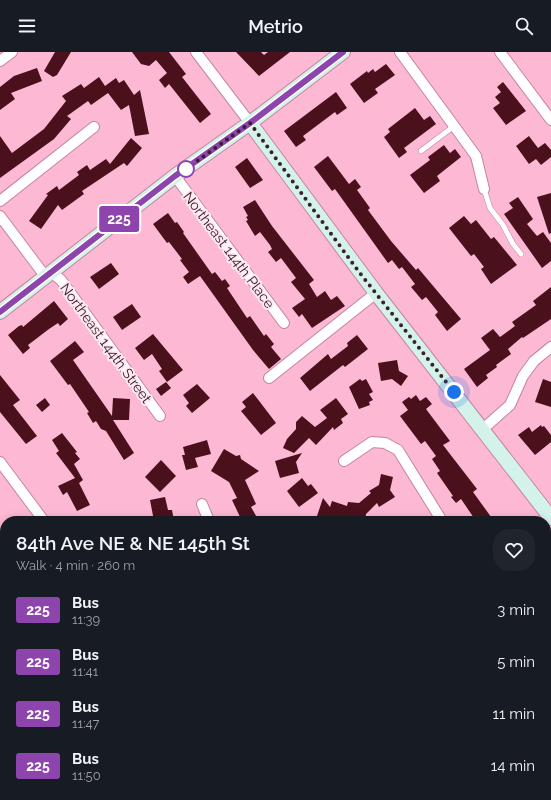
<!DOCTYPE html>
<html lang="en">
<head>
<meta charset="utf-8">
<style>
  :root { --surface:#171b24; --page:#20242c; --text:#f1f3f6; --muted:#9ea1a6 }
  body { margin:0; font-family:Raleway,sans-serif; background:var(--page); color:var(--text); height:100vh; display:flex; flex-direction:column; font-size:15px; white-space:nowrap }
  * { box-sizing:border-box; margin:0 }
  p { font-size:13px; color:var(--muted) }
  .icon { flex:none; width:22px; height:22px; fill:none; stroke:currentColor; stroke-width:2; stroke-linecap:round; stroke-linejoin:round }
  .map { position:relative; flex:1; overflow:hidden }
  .sheet { position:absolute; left:0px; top:464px; width:551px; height:284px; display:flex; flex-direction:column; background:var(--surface); border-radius:16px 16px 0 0; box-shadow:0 2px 10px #0003 }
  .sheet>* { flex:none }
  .badge { padding:0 8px; border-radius:3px; font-size:14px; line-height:26px }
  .you { position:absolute; width:20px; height:20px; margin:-10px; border:3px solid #fff; border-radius:50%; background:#1a73e8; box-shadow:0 0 0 6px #1a73e833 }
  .map>.badge { position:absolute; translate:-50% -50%; box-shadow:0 0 0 2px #fff }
  .round { display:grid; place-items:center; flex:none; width:42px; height:42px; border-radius:16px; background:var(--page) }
  .head { display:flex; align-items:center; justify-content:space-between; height:68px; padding:0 16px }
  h1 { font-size:19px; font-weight:600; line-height:30px }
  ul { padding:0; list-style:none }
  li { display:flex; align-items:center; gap:12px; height:52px; padding:0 16px }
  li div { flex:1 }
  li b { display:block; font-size:15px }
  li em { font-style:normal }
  li .badge { min-width:44px; font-weight:700; text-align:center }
  header { display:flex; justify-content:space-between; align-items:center; height:52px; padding:0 16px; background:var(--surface); font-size:18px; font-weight:600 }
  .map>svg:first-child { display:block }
  .building { fill:#4a111c }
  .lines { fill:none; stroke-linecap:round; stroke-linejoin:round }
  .lane-casing { stroke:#c5849f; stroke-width:6 }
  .street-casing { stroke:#c5849f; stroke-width:12 }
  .secondary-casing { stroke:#c5849f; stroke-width:16 }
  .lane { stroke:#fff; stroke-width:5 }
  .street { stroke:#fff; stroke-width:10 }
  .secondary { stroke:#d3f2e9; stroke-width:14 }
  .line-casing { stroke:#fff; stroke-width:9 }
  .line { stroke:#8e44ad; stroke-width:6 }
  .walk { stroke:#3a202b; stroke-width:4; stroke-dasharray:0 7.2 }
  .stop-dot { fill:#fff; stroke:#8e44ad; stroke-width:2 }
  .labels { text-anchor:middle; stroke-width:4; stroke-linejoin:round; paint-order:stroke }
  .street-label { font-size:14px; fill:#3a202b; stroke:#ffe9f1 }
</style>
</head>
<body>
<header><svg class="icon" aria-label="menu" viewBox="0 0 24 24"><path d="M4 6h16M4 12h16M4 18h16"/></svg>Metrio<svg class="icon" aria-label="search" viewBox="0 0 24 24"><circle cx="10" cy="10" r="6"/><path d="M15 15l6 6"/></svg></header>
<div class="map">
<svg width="551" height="748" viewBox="0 0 551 748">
  <rect width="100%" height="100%" fill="#fdb8d4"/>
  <!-- building -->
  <g class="building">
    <polygon points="55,0 71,0 57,23 53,25 44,19"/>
    <polygon points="132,0 169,0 186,22 182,25 211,62 200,71 169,32 165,36 159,28 167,21 156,8 149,14 141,12"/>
    <polygon points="236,0 261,0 264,3 268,0 290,0 259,24"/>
    <polygon points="386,12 395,23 375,37 378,41 364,51 350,32 367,19 368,21 373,17 375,20"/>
    <polygon points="37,16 42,29 11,41 15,47 0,58 0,35 14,24"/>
    <polygon points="99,25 105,34 116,26 119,31 124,28 134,43 140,38 149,82 135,84 129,53 121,58 108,41 91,53 88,49 67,64 71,67 54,87 0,126 0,84 12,101 44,77 66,49 62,44 81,32 84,36"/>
    <polygon points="503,30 526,59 506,73 493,56 500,51 495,45 501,40 497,35"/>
    <polygon points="336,40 347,56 337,63 335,60 303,84 306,88 296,95 284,79"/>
    <polygon points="415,56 424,68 430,64 436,72 404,96 407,100 399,106 384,85 390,80 388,77"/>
    <polygon points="529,84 538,96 545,91 551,98 551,105 541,113 536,107 529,112 516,94"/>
    <polygon points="131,86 142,96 127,114 124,111 82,139 84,142 62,158 58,153 41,177 29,169 48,143 46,142 57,134 59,138 79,123 77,120 87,113 90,118 106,107 110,112"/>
    <polygon points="444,93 450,101 455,97 461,105 437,124 440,129 424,141 410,123 430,108 428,105"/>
    <polygon points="328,104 349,132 355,127 361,135 357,138 370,156 368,158 391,189 416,218 418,216 461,267 447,279 435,263 438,260 426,245 422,248 411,235 415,232 402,215 399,217 392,208 388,211 335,137 332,139 314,115"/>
    <polygon points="247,106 263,128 250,136 235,115"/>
    <polygon points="551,141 551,181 549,182 537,145"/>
    <polygon points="518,145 533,167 527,172 537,184 543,180 551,191 551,209 542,216 504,162 513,156 509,151"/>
    <polygon points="255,148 272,174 314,228 309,232 317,245 325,239 331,248 337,244 345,254 312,276 302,262 299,265 292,256 305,247 291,230 296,226 281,206 276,210 268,200 272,197 270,193 260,180 255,184 246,169 248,168 246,165 248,164 243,155"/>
    <polygon points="168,161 175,171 177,170 184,180 183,181 212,222 215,220 222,229 225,227 230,234 227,236 247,266 250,264 264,284 266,282 274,292 271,295 281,307 269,317 253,298 200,224 188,232 183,225 189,220 180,208 182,207 169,190 167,191 153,172"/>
    <polygon points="464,164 471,172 476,168 491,187 494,185 517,213 491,232 481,217 484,215 474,202 471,204 449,176"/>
    <polygon points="111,211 119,222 99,237 90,225"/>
    <polygon points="551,235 551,267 523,286 522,285 508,297 511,302 496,313 497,315 486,323 488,326 477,335 464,317 490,298 481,286 493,277 500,285 515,274 512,270 536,253 533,249"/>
    <polygon points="54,249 68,267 60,274 58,271 49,277 28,293 30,296 23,302 8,283 19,274 22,273 23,275"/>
    <polygon points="132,252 141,265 122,278 113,265"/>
    <polygon points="153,282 183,318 167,330 159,319 162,317 152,302 144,308 135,296"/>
    <polygon points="357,283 368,297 345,315 343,313 310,339 300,326 328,302 331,307 348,294 347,291"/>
    <polygon points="75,289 84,300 73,308 112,364 113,346 130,347 129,368 113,368 134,401 124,408 106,379 101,377 96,369 93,371 87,361 89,360 70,332 68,333 50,309"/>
    <polygon points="397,308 399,319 408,324 401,334 392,327 381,329 378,311"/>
    <polygon points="0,323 20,348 13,353 37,384 26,392 0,360"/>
    <polygon points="360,327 362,329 366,327 373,340 369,342 373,348 369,350 370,353 359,357 349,335"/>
    <polygon points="543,327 551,330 551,355 535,350"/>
    <polygon points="166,330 171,336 161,344 156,337"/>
    <polygon points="197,332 210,346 192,361 186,354 189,351 183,343"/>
    <polygon points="253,341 276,371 261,383 241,359 246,355 242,350"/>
    <polygon points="416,343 420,349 426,345 432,352 426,357 450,389 443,393 477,437 473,440 494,469 476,469 461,447 456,451 451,445 453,444 437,421 440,419 432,407 436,404 425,389 421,392 400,364 408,358 402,350 409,345 411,347"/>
    <polygon points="45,346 50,353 42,360 36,353"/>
    <polygon points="336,346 348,362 341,367 343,371 334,378 333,375 316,393 309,386 294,401 283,396 287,387 296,377 296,370 302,364 315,375 327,366 320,358"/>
    <polygon points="541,373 542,375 544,374 551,383 551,390 535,403 518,383 529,375 532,380"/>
    <polygon points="62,381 77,400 75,401 80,407 74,412 83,428 79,431 78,429 90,453 77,459 67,440 63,443 58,434 75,426 56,401 59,399 52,388"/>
    <polygon points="207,388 211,402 195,406 198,415 186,418 182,403 185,403 183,395"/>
    <polygon points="224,397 236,404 240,403 241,407 259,419 245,428 256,452 251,455 259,469 242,469 232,448 237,446 229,430 211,419"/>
    <polygon points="302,401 296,410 299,421 280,426 275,409"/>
    <polygon points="161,408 176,424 160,440 145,425"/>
    <polygon points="381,422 393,425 390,438 395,445 379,455 377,451 366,462 365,469 318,469 319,465 317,464 323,446 330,455 332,449 347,454 348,450 359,451 371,441 369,439 379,433"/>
    <polygon points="302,426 308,434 311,432 318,441 299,455 287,439"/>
    <polygon points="165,445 168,458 172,458 174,469 154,469 150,448"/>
  </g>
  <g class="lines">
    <!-- lane casing -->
    <g class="lane-casing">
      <g id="lane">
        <polyline points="421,99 454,74"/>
        <polyline points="484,137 490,156 503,173 513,192 521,202"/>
      </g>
    </g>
    <!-- street casing -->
    <g class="street-casing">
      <g id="street">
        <polyline points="196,0 250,71"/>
        <polyline points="400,0 476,104 484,137"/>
        <polyline points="500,0 551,68"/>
        <polyline points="0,9 12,0"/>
        <polyline points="175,124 284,271"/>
        <polyline points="0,149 94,75"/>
        <polyline points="0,164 45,224"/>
        <polyline points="51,220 61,228 160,364"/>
        <polyline points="269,326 376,241"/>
        <polyline points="483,377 510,353 523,324 534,309 551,295"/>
        <polyline points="344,409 372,390 385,391 398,398 442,469"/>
        <polyline points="0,410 44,469"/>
        <polyline points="202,452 209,469"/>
        <polyline points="0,603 5,600"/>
        <polyline points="0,683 5,690"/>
        <polyline points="73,743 86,748"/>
        <polyline points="324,743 330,748"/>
      </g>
    </g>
    <!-- secondary casing -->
    <g class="secondary-casing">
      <g id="secondary">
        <polyline points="250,71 376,241 551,466"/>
        <polyline points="0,260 175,124 250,71 343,0"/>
        <polyline points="546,608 551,604"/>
        <polyline points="401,748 405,743"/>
      </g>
    </g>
    <!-- lane -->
    <use href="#lane" class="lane"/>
    <!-- street -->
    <use href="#street" class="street"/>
    <!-- secondary -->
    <use href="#secondary" class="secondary"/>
  </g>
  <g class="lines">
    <!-- line casing -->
    <g class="line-casing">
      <polyline id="line" points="0,260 175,124 250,71 343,0"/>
    </g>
    <!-- line -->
    <use href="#line" class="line"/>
    <!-- walk -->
    <polyline class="walk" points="186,117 250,71 359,220 454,340"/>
  </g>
  <!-- markers -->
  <circle class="stop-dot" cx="186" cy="117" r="8"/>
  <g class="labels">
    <!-- street labels -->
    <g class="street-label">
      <text transform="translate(229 198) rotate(53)" y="5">Northeast 144th Place</text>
      <text transform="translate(106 291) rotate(54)" y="5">Northeast 144th Street</text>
    </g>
  </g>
</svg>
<div class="you" style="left:454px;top:340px"></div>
<b class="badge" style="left:119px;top:167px;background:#8e44ad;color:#fff">225</b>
<section class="sheet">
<div class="head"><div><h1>84th Ave NE &amp; NE 145th St</h1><p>Walk · 4 min · 260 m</p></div><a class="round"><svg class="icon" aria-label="heart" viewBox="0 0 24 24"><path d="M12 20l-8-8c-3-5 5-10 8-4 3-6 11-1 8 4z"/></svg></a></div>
<ul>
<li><span class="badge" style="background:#8e44ad;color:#fff">225</span><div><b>Bus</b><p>11:39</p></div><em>3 min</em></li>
<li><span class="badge" style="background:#8e44ad;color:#fff">225</span><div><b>Bus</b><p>11:41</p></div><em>5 min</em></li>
<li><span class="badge" style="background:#8e44ad;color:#fff">225</span><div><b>Bus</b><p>11:47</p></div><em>11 min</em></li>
<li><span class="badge" style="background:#8e44ad;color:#fff">225</span><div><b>Bus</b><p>11:50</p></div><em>14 min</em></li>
</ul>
</section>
</div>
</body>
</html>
